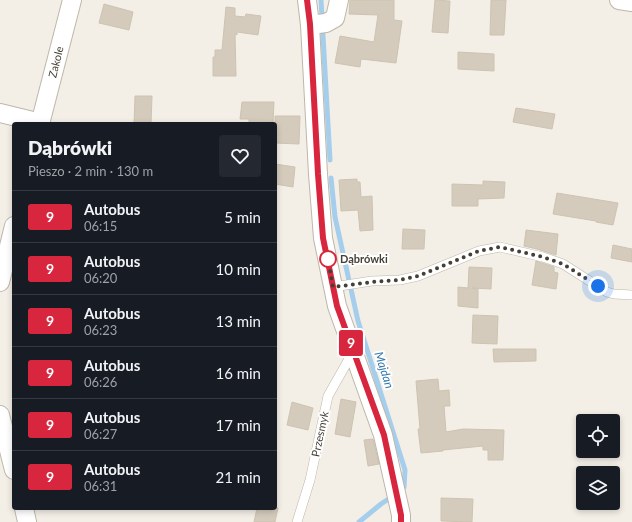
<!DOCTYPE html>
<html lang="pl">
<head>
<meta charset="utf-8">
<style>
  :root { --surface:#171b24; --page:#242831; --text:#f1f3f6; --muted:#9ea1a6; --line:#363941 }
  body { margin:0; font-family:Lato,sans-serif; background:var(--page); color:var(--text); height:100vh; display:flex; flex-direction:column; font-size:15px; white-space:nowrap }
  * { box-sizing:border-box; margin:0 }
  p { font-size:13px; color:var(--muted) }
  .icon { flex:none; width:22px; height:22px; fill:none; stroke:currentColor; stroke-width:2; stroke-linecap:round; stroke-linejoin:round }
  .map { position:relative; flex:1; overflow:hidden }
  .panel { position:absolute; left:12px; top:122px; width:265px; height:388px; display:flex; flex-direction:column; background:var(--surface); border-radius:4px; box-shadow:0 2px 6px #0003 }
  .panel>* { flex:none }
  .badge { padding:0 8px; border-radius:3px; font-size:14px; line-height:26px }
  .tools { position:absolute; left:576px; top:414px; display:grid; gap:8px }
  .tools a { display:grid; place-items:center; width:44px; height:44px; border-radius:4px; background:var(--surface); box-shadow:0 2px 6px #0003; font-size:20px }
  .you { position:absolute; width:20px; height:20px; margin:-10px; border:3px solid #fff; border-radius:50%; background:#1a73e8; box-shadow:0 0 0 6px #1a73e833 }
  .map>.badge { position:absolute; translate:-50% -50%; box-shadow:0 0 0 2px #fff }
  .round { display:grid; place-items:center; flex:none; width:42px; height:42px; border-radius:4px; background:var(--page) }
  .summary { display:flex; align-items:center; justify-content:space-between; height:68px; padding:0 16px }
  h1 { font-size:19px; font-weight:800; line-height:30px }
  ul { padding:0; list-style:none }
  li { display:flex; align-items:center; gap:12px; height:52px; padding:0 16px; border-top:1px solid var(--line) }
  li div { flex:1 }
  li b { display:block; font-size:15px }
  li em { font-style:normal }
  li .badge { min-width:44px; font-weight:700; text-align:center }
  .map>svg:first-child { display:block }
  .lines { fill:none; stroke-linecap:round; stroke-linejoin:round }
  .stream { stroke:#a5ceed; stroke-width:5 }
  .building { fill:#d4cbbc; stroke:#cec3b0 }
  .service-casing { stroke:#beb7a9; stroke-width:10 }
  .minor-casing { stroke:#beb7a9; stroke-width:20 }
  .service { stroke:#fff; stroke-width:9 }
  .minor { stroke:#fff; stroke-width:18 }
  .line-casing { stroke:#fff; stroke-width:9 }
  .line { stroke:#d7263d; stroke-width:6 }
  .walk { stroke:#454036; stroke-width:4; stroke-dasharray:0 7.2 }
  .stop-dot { fill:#fff; stroke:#d7263d; stroke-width:2 }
  .labels { text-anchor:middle; stroke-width:4; stroke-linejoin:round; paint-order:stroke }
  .street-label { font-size:11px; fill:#454036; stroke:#fff }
  .stop-label { font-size:11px; font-weight:bold; fill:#454036; stroke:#fff; text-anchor:start }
  .water-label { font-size:12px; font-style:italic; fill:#3377ad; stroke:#fff }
</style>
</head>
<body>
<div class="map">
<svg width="632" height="522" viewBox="0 0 632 522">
  <rect width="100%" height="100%" fill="#f3efe7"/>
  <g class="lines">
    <!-- stream -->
    <g class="stream">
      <polyline points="321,0 330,160"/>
      <polyline points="331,178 335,217 358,321 405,470 404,487 401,490"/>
      <polyline points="359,522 381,504 393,496"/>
    </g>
  </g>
  <!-- building -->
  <g class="building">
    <polygon points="350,0 394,0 394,20 402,21 396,63 361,59 360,67 335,63 340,36 374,42 378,15 349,14"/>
    <polygon points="435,0 450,1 448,33 432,32"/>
    <polygon points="491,0 506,0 504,35 490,35"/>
    <polygon points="104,4 133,12 129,30 99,23"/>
    <polygon points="226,7 235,8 235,16 245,17 246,14 261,16 258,35 237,32 237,35 235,34 236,76 213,76 213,57 215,57 215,50 222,50"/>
    <polygon points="458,52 494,54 494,71 458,69"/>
    <polygon points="135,96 152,96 151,124 134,124"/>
    <polygon points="242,102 274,102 273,124 249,124 249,119 240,119"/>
    <polygon points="516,108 555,114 552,129 513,122"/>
    <polygon points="275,116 300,116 299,144 275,143"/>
    <polygon points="275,164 295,167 293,187 275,184"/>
    <polygon points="357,179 357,182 360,182 361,197 372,196 373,230 360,231 358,210 341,211 339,180"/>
    <polygon points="483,181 505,182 504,198 478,199 478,206 452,206 452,184 483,185"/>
    <polygon points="557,193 618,203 613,225 596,222 596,221 553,214"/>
    <polygon points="403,229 425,230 424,249 402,249"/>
    <polygon points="526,230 558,234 556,255 537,249 524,246"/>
    <polygon points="613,245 632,249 632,262 611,258"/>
    <polygon points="536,261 554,267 554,272 558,273 556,289 532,285"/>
    <polygon points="469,267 492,268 491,289 472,288 478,289 478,308 458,306 458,287 468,288"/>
    <polygon points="473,315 498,316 497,344 472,343"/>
    <polygon points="493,349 536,349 536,361 494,362"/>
    <polygon points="438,379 439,391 449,390 450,406 444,406 446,432 463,429 504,430 503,460 488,460 488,450 483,450 483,446 443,450 443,451 421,453 418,429 420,429 416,381"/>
    <polygon points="341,399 356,402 350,437 335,434"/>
    <polygon points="292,402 313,408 308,430 287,425"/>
    <polygon points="373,439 379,464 368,466 364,440"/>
    <polygon points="441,498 473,499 472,522 441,521"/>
    <polygon points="257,508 278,508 275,522 254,522"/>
  </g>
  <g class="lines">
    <!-- service casing -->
    <g class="service-casing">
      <g id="service">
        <polyline points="333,287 372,281 400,280 418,276 479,251 500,247 543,257 563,264 607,292 614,294 632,295"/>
        <polyline points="297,522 310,480 328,396 353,352"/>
      </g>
    </g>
    <!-- minor casing -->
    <g class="minor-casing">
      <g id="minor">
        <polyline points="307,0 310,25 318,174 323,238 337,306 383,435 401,515 401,522"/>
        <polyline points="619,0 632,2"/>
        <polyline points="310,25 326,23 335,18 339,0"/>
        <polyline points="0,113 41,123"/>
        <polyline points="40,124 72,0"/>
        <polyline points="0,282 14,226"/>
        <polyline points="0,415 14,470"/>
        <polyline points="24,508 27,522"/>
      </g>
    </g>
    <!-- service -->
    <use href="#service" class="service"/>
    <!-- minor -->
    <use href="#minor" class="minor"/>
  </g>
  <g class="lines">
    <!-- line casing -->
    <g class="line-casing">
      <polyline id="line" points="307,0 310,24 318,174 323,238 337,306 384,435 401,515 401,522"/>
    </g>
    <!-- line -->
    <use href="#line" class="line"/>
    <!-- walk -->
    <polyline class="walk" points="328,259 328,258 333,287 372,282 400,280 418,276 479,251 500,247 543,257 563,264 598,286"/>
  </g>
  <!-- markers -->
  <circle class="stop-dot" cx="328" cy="259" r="8"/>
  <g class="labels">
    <!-- street labels -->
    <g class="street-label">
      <text transform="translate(56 62) rotate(-76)" y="4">Zakole</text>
      <text transform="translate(320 434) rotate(-78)" y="4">Przesmyk</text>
    </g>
    <!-- stop labels -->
    <g class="stop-label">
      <text x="340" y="263">Dąbrówki</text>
    </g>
    <!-- water labels -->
    <g class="water-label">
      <text transform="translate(384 370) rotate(72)" y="4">Majdan</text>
    </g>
  </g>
</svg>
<div class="tools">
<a><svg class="icon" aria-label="locate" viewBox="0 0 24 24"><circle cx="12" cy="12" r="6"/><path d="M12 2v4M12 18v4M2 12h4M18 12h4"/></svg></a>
<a><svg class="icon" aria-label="layers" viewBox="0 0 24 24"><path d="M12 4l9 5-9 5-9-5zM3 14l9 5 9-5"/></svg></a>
</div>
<div class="you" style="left:598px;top:286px"></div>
<b class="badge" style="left:351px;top:343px;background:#d7263d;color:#fff">9</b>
<section class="panel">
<div class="summary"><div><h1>Dąbrówki</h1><p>Pieszo · 2 min · 130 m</p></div><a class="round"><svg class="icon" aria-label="heart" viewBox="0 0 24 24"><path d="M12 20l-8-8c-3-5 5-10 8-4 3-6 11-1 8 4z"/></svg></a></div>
<ul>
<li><span class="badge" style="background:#d7263d;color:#fff">9</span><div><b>Autobus</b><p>06:15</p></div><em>5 min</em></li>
<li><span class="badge" style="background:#d7263d;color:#fff">9</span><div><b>Autobus</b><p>06:20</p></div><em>10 min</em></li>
<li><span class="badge" style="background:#d7263d;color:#fff">9</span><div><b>Autobus</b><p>06:23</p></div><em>13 min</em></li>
<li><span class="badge" style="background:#d7263d;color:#fff">9</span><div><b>Autobus</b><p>06:26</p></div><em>16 min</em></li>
<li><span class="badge" style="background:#d7263d;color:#fff">9</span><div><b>Autobus</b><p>06:27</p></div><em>17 min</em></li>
<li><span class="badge" style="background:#d7263d;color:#fff">9</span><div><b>Autobus</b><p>06:31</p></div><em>21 min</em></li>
</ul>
</section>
</div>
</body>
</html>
